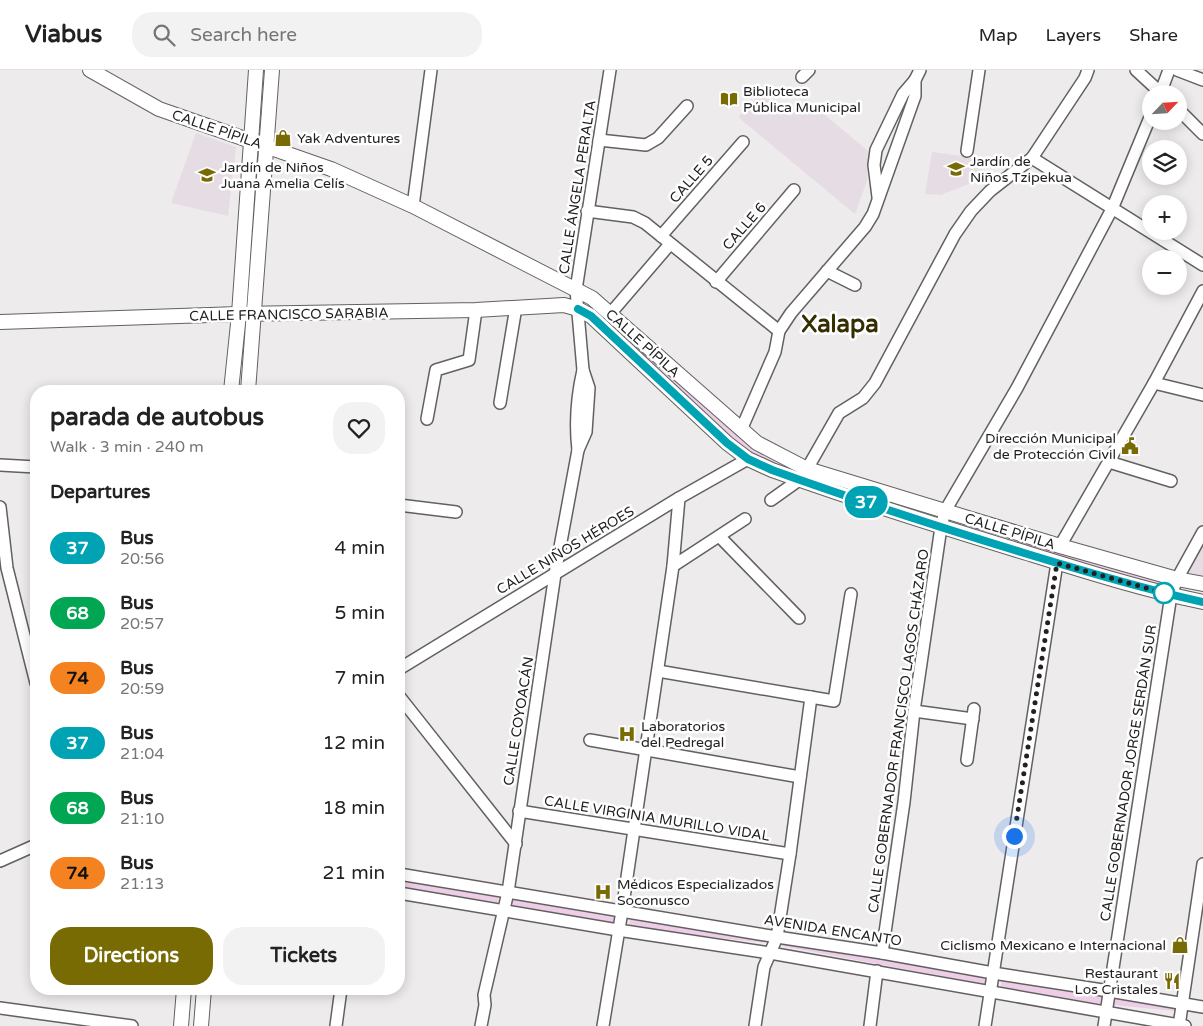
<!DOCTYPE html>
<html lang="en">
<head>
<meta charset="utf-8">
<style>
  :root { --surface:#fff; --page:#f2f2f2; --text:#222; --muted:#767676; --line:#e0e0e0; --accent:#796b04 }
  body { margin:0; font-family:"Varela Round",sans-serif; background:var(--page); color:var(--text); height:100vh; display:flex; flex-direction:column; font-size:19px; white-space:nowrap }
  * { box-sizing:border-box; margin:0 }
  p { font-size:16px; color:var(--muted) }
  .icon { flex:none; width:28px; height:28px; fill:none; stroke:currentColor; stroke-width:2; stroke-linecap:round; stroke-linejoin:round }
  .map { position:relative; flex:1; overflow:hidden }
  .drawer { position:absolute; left:30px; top:315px; width:375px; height:610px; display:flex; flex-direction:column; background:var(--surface); border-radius:20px; box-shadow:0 2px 12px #0003 }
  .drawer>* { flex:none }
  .badge { padding:0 10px; border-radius:16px; font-size:18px; line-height:32px }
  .needle { width:32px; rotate:65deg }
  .fabs { position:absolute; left:1142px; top:15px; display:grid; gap:10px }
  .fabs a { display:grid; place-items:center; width:45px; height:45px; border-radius:50%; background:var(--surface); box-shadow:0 2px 12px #0003; font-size:25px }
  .you { position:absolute; width:25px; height:25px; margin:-12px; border:4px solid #fff; border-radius:50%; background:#1a73e8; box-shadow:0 0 0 8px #1a73e833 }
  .map>.badge { position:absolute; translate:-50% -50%; box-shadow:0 0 0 2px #fff }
  h2 { padding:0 20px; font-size:19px; line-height:45px }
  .round { display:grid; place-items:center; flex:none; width:52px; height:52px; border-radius:20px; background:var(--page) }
  .head { display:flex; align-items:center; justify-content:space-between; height:85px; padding:0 20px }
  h1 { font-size:24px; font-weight:700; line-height:38px }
  .primary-button { display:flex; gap:10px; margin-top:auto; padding:10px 20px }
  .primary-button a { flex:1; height:58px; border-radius:20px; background:var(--accent); color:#fff; font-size:20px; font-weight:700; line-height:58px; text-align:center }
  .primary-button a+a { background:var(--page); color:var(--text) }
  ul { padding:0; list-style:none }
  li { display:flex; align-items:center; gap:15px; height:65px; padding:0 20px }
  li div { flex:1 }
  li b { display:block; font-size:19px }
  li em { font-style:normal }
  li .badge { min-width:55px; font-weight:700; text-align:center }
  header { display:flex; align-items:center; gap:30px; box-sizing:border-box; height:70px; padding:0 25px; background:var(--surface); border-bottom:1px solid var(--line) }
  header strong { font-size:24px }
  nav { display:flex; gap:28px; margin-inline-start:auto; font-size:18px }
  .search { width:350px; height:45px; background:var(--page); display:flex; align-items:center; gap:12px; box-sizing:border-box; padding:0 18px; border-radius:20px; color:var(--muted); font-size:19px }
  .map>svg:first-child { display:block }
  .built { fill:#e6dce3 }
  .green { fill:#eecde7 }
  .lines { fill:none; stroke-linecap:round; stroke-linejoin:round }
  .minor-casing { stroke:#636062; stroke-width:14 }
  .major-casing { stroke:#636062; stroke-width:16 }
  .minor { stroke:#fff; stroke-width:11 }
  .major { stroke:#fff; stroke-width:14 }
  .line-casing { stroke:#fff; stroke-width:11 }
  .line { stroke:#00a3b4; stroke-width:8 }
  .walk { stroke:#222122; stroke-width:5; stroke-dasharray:0 9 }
  .stop-dot { fill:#fff; stroke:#00a3b4; stroke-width:2.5 }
  .labels { text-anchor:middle; stroke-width:5; stroke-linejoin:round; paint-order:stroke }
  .poi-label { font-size:14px; fill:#222122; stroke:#fff; text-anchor:start }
  .street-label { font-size:14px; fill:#222122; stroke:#fff }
  .town-label { font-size:24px; font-weight:bold; fill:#342e02; stroke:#fff }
</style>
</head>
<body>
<header>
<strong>Viabus</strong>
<div class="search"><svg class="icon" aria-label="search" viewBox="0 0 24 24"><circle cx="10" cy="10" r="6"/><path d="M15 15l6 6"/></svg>Search here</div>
<nav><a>Map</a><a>Layers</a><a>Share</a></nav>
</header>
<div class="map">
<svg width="1203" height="956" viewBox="0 0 1203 956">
  <rect width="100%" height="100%" fill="#eeebed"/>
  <!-- built -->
  <g class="built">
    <polygon points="761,23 790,46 806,29 868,81 867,111 855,144 738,47"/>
    <polygon points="196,63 236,77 228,146 171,133"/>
    <polygon points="932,82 983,89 981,109 941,125 925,124"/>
    <polygon points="1203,474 1203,507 1186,502"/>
  </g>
  <!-- green -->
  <g class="green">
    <polygon points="601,242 752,377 930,443 928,448 805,409 749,382 723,361 597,247"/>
    <polygon points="965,453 1165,511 1163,518 963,460"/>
    <polygon points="399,810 499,825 497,834 399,820"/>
    <polygon points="512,827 619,845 617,856 510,837"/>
    <polygon points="630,848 768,860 766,873 629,858"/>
    <polygon points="783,863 991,902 989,915 782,876"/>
    <polygon points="1002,904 1103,918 1100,934 1001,917"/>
    <polygon points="1116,921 1176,929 1175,941 1114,935"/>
  </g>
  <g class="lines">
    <!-- minor casing -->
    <g class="minor-casing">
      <g id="minor">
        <polyline points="1136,0 1162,24"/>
        <polyline points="1177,0 1203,10"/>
        <polyline points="802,7 809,0"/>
        <polyline points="1160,24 1169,0"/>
        <polyline points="1179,40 1203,64"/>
        <polyline points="599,70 646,75 658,68 687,36"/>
        <polyline points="967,81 979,0"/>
        <polyline points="1032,88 1203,195"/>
        <polyline points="878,127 874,95 876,80 903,24 915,10"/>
        <polyline points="413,136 431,0"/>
        <polyline points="587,141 633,147 645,153 779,261"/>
        <polyline points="661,166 743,72"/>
        <polyline points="827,201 855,215"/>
        <polyline points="716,212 794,120"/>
        <polyline points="610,244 670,174"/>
        <polyline points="1154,313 1203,325"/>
        <polyline points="500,333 516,237"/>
        <polyline points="427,349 436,300 469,290 476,240"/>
        <polyline points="741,360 775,282 779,261 791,243 865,157 873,144 915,26 915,10 920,0"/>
        <polyline points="578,380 586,362 589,318 583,300 576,220 610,0"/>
        <polyline points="1109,392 1171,411"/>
        <polyline points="0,395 36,397"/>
        <polyline points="807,399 839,343 863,328 875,313 955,164 971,141 990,121 1032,88 1085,8 1088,0"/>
        <polyline points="771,430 799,410"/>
        <polyline points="399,435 456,442"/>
        <polyline points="0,437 7,498 36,613"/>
        <polyline points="720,467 799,548"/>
        <polyline points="1060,476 1154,313 1203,221"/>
        <polyline points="673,496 745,449"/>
        <polyline points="399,599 679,428 748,389"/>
        <polyline points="658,601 834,631 851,524"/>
        <polyline points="399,626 516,774"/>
        <polyline points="914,641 973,649"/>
        <polyline points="590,670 800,707"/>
        <polyline points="967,690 974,639"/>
        <polyline points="519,741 790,784"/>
        <polyline points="0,791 36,775"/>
        <polyline points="399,804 777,867 882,883 993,903 1109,921 1203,937"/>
        <polyline points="399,823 618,860 770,883 1185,956"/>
        <polyline points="882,883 904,732 914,641 941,457 945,441 1017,318 1112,139 1151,45"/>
        <polyline points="0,938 132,956"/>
        <polyline points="336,956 341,919"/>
        <path d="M 481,956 L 485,935 L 484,925 L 508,822 L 555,504 L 578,380 C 575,354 577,326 583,300"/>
        <polyline points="603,956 622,841 673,496 679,428"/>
        <polyline points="755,956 764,897 777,867 790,784 811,627"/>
        <polyline points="870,956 877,901"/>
        <polyline points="985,956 1057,493"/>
        <polyline points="1104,956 1171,525 1177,509 1203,462"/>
        <polyline points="1179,956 1203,794"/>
      </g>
    </g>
    <!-- major casing -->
    <g class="major-casing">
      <g id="major">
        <polyline points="90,0 159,39 331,99 413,136 592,228 757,373 807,399 1060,476 1177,509 1203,514"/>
        <path d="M 0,252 L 239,244 L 476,240 L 564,235 L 578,239 L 591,246 L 727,373 L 748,389 L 772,400 C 853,429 935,455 1017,480 C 1078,499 1140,519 1203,532"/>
        <polyline points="231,321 239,244 256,0"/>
        <polyline points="248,321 272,0"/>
        <polyline points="181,956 184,919"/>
        <polyline points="201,956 204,919"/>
      </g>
    </g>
    <!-- minor -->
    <use href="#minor" class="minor"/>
    <!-- major -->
    <use href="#major" class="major"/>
  </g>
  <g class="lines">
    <!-- line casing -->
    <g class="line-casing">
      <path id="line" d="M 578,239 L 591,246 L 727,373 L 748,389 L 772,400 C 855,430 939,457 1024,483 C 1083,501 1143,519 1203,532"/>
    </g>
    <!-- line -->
    <use href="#line" class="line"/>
    <!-- walk -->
    <polyline class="walk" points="1014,766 1057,493 1164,523"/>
  </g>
  <!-- icons -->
  <defs>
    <g id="library-bare" transform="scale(1.35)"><path d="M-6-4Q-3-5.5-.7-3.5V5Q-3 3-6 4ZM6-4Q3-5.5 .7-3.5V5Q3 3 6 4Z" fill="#796b04" stroke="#fff" stroke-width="2.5" paint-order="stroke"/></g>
    <g id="shop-bare" transform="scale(1.35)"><path d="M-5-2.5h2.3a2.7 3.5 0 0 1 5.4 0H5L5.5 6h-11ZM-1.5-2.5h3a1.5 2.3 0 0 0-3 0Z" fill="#796b04" stroke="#fff" stroke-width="2.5" paint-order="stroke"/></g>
    <g id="school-bare" transform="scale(1.35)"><path d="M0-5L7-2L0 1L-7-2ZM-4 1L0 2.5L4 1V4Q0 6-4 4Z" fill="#796b04" stroke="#fff" stroke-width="2.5" paint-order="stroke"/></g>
    <g id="civic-bare" transform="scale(1.35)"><path d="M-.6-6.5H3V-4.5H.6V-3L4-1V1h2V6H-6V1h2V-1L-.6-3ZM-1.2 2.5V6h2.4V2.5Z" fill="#796b04" stroke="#fff" stroke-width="2.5" paint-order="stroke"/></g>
    <g id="hospital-bare" transform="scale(1.35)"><path d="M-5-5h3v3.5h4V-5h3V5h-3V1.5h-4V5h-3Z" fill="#796b04" stroke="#fff" stroke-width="2.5" paint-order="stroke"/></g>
    <g id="restaurant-bare" transform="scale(1.35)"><path d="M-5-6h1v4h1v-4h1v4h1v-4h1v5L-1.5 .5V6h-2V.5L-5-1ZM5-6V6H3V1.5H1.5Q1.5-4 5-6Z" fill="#796b04" stroke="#fff" stroke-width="2.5" paint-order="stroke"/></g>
  </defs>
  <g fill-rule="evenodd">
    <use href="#library-bare" x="729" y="29"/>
    <use href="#shop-bare" x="283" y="68"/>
    <use href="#school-bare" x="956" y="99"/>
    <use href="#school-bare" x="207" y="105"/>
    <use href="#civic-bare" x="1130" y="376"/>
    <use href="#hospital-bare" x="627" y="664"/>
    <use href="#hospital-bare" x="603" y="822"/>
    <use href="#shop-bare" x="1180" y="875"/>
    <use href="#restaurant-bare" x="1172" y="911"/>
  </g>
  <!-- markers -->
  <circle class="stop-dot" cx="1164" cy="523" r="10"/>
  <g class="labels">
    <!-- poi labels -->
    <g class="poi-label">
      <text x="743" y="26">Biblioteca<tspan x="743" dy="16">Pública Municipal</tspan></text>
      <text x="297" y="73">Yak Adventures</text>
      <text x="970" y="96">Jardín de<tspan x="970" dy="16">Niños Tzipekua</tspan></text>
      <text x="221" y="102">Jardín de Niños<tspan x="221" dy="16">Juana Amelia Celís</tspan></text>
      <text x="1116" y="373" text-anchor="end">Dirección Municipal<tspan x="1116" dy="16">de Protección Civil</tspan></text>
      <text x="641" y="661">Laboratorios<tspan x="641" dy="16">del Pedregal</tspan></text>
      <text x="617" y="819">Médicos Especializados<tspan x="617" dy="16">Soconusco</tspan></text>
      <text x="1166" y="880" text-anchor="end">Ciclismo Mexicano e Internacional</text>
      <text x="1158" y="908" text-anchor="end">Restaurant<tspan x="1158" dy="16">Los Cristales</tspan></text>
    </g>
    <!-- street labels -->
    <g class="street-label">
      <text transform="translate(217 59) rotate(19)" y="5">CALLE PÍPILA</text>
      <text transform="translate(691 109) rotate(-49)" y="5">CALLE 5</text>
      <text transform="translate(577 117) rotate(-81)" y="5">CALLE ÁNGELA PERALTA</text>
      <text transform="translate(744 156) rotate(-49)" y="5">CALLE 6</text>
      <text transform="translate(289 244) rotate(-1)" y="5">CALLE FRANCISCO SARABIA</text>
      <text transform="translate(643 273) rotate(42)" y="5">CALLE PÍPILA</text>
      <text transform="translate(1010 461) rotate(17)" y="5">CALLE PÍPILA</text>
      <text transform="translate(565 480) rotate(-31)" y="5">CALLE NIÑOS HÉROES</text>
      <text transform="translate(518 651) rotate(-81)" y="5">CALLE COYOACÁN</text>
      <text transform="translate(898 661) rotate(-82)" y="5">CALLE GOBERNADOR FRANCISCO LAGOS CHÁZARO</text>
      <text transform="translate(1128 703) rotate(-81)" y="5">CALLE GOBERNADOR JORGE SERDÁN SUR</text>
      <text transform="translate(657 748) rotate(9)" y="5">CALLE VIRGINIA MURILLO VIDAL</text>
      <text transform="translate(833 860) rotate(9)" y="5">AVENIDA ENCANTO</text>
    </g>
    <!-- town labels -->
    <g class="town-label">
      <text x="840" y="262">Xalapa</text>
    </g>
  </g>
</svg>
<div class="fabs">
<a><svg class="needle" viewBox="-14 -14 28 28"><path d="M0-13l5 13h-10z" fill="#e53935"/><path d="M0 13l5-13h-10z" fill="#767676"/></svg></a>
<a><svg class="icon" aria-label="layers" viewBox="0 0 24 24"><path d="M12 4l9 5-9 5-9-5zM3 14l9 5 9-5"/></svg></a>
<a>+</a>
<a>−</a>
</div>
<div class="you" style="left:1014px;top:766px"></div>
<b class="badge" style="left:866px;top:432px;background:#00a3b4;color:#fff">37</b>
<section class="drawer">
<div class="head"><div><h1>parada de autobus</h1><p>Walk · 3 min · 240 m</p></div><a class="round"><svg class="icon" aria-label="heart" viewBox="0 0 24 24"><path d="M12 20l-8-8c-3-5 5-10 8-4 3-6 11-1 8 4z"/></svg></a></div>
<h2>Departures</h2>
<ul>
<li><span class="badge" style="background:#00a3b4;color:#fff">37</span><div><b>Bus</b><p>20:56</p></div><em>4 min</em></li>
<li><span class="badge" style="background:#00a651;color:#fff">68</span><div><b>Bus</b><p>20:57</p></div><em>5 min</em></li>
<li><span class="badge" style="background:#f58220;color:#111">74</span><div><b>Bus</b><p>20:59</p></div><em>7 min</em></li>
<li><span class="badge" style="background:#00a3b4;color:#fff">37</span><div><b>Bus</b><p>21:04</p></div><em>12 min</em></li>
<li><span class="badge" style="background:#00a651;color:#fff">68</span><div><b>Bus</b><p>21:10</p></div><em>18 min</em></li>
<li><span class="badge" style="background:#f58220;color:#111">74</span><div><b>Bus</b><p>21:13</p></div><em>21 min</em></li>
</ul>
<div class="primary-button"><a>Directions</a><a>Tickets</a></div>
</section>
</div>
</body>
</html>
